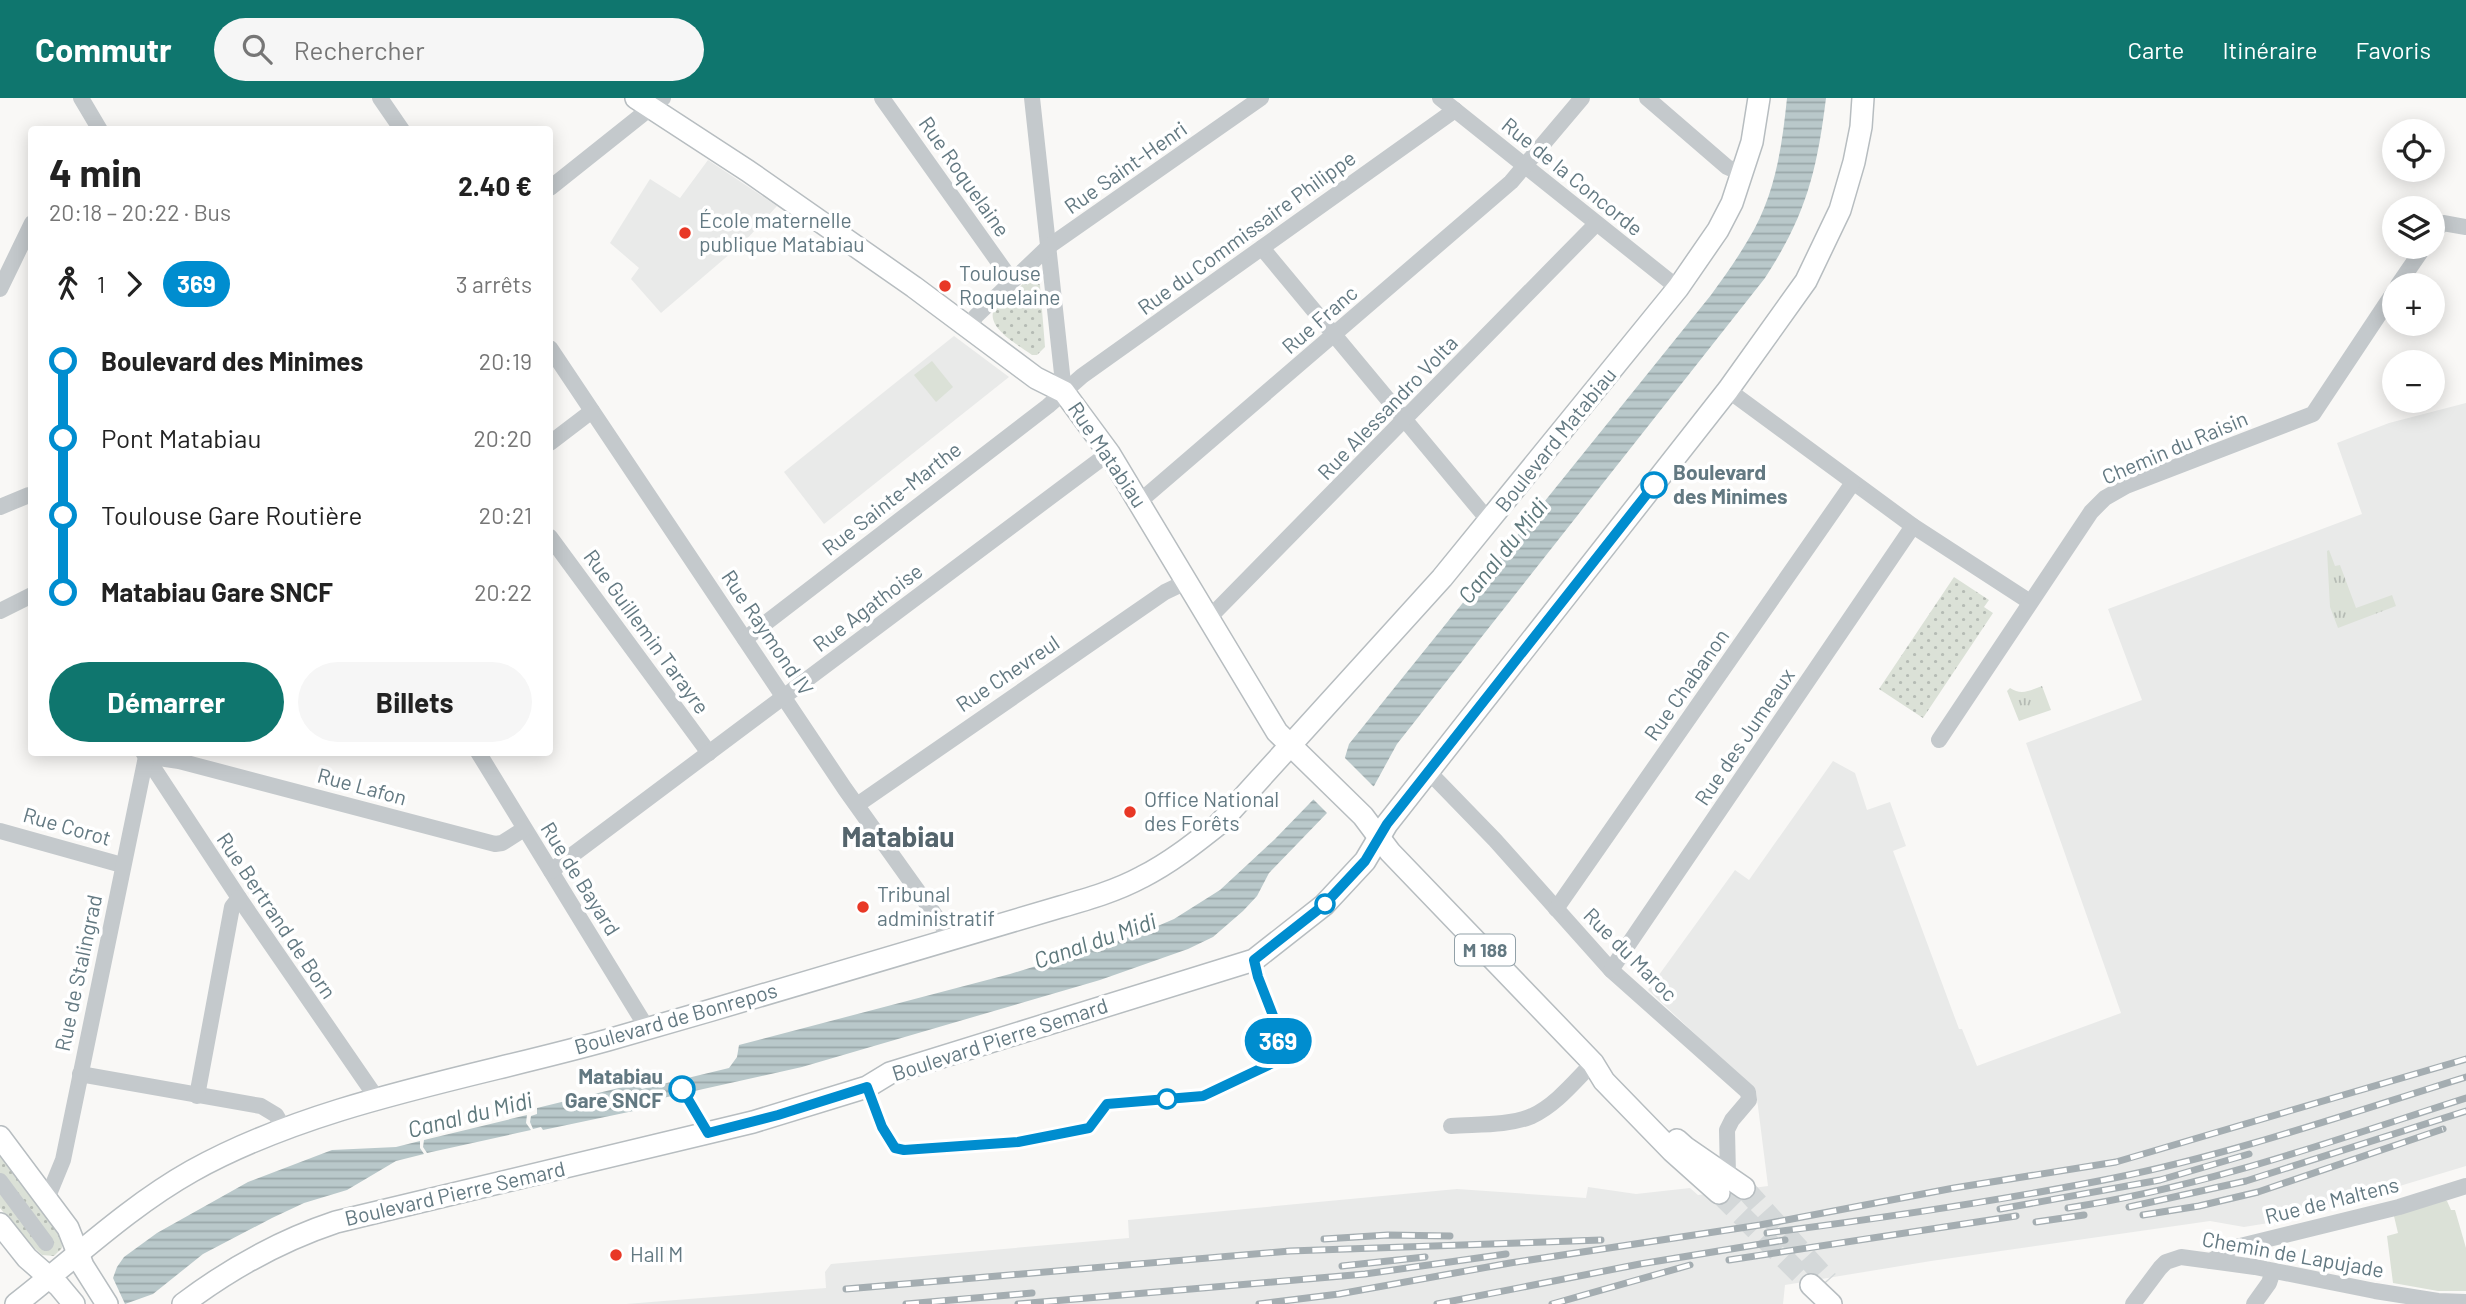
<!DOCTYPE html>
<html lang="fr">
<head>
<meta charset="utf-8">
<style>
  :root { --surface:#fff; --page:#f6f6f6; --text:#222; --muted:#767676; --accent:#0f766e }
  body { margin:0; font-family:Barlow,sans-serif; background:var(--page); color:var(--text); height:100vh; display:flex; flex-direction:column; font-size:26px; white-space:nowrap }
  * { box-sizing:border-box; margin:0 }
  p { font-size:23px; color:var(--muted) }
  .icon { flex:none; width:38px; height:38px; fill:none; stroke:currentColor; stroke-width:2; stroke-linecap:round; stroke-linejoin:round }
  .map { position:relative; flex:1; overflow:hidden }
  .drawer { position:absolute; left:28px; top:28px; width:525px; height:630px; display:flex; flex-direction:column; background:var(--surface); border-radius:7px; box-shadow:0 4px 18px #0003 }
  .drawer>* { flex:none }
  .badge { padding:0 14px; border-radius:23px; font-size:24px; line-height:46px }
  .fabs { position:absolute; left:2382px; top:21px; display:grid; gap:14px }
  .fabs a { display:grid; place-items:center; width:63px; height:63px; border-radius:50%; background:var(--surface); box-shadow:0 4px 18px #0003; font-size:35px }
  .map>.badge { position:absolute; translate:-50% -50%; box-shadow:0 0 0 4px #fff }
  .legs { display:flex; align-items:center; gap:10px; height:77px; padding:0 21px; font-size:23px }
  .legs p { margin-inline-start:auto }
  .head { display:flex; align-items:center; justify-content:space-between; height:119px; padding:0 21px }
  h1 { font-size:38px; font-weight:700; line-height:52px }
  .cta { display:flex; gap:14px; margin-top:auto; padding:14px 21px }
  .cta a { flex:1; height:80px; border-radius:42px; background:var(--accent); color:#fff; font-size:28px; font-weight:700; line-height:80px; text-align:center }
  .cta a+a { background:var(--page); color:var(--text) }
  ul { padding:0 21px; list-style:none }
  li { display:flex; align-items:center; gap:24px; height:77px; font-size:26px }
  li i { display:grid; place-items:center; width:10px; height:100%; margin:0 9px; background:currentColor }
  li i::after { content:''; width:18px; height:18px; margin:-9px; border:5px solid; border-radius:50%; background:var(--surface) }
  li p { margin-inline-start:auto }
  li:first-child i { background:linear-gradient(#0000 50%,currentColor 0) }
  li:last-child i { background:linear-gradient(currentColor 50%,#0000 0) }
  header { display:flex; align-items:center; gap:42px; box-sizing:border-box; height:98px; padding:0 35px; background:var(--accent); color:#fff }
  header strong { font-size:33px }
  nav { display:flex; gap:38px; margin-inline-start:auto; font-size:24px }
  .search { width:490px; height:63px; background:var(--page); display:flex; align-items:center; gap:18px; box-sizing:border-box; padding:0 24px; border-radius:38px; color:var(--muted); font-size:26px }
  .map>svg:first-child { display:block }
  .built { fill:#e9eae9 }
  .grass { fill:url(#grass-tufts) }
  .park { fill:url(#park-dots) }
  .garden { fill:#dbe1d7 }
  .water { fill:url(#water-rules) }
  .pier { fill:#f9f8f6 }
  .lines { fill:none; stroke-linecap:round; stroke-linejoin:round }
  .major-tunnel { stroke:#d4d8d9; stroke-width:21; stroke-dasharray:21 10; stroke-linecap:butt }
  .major-casing { stroke:#b7bdc0; stroke-width:24 }
  .minor { stroke:#c4c9cc; stroke-width:16 }
  .major { stroke:#fff; stroke-width:21 }
  .rail-casing { stroke:#a4adb1; stroke-width:7 }
  .rail { stroke:#fff; stroke-width:4.5; stroke-dasharray:13; stroke-linecap:butt }
  .line-1-casing { stroke:#fff; stroke-width:16 }
  .line-1 { stroke:#008dcf; stroke-width:10 }
  .poi-dot { fill:#e83826; stroke:#fff; stroke-width:2.5 }
  .stop-1-dot { fill:#fff; stroke:#008dcf; stroke-width:3.5 }
  .labels { text-anchor:middle; stroke-width:7; stroke-linejoin:round; paint-order:stroke }
  .shield { fill:#fff; stroke:#92a1a8; stroke-width:2 }
  .shield-label { font-size:19px; font-weight:bold; fill:#637982 }
  .street-label { font-size:21px; fill:#637982; stroke:#fff }
  .poi-label { font-size:21px; fill:#637982; stroke:#fff; text-anchor:start }
  .stop-label { font-size:21px; font-weight:bold; fill:#637982; stroke:#fff; text-anchor:start }
  .water-label { font-size:23px; font-style:italic; fill:#5e787c; stroke:#fff }
  .district-label { font-size:28px; font-weight:bold; fill:#55656d; stroke:#fff }
</style>
</head>
<body>
<header>
<strong>Commutr</strong>
<div class="search"><svg class="icon" aria-label="search" viewBox="0 0 24 24"><circle cx="10" cy="10" r="6"/><path d="M15 15l6 6"/></svg>Rechercher</div>
<nav><a>Carte</a><a>Itinéraire</a><a>Favoris</a></nav>
</header>
<div class="map">
<svg width="2466" height="1206" viewBox="0 0 2466 1206">
  <defs>
    <pattern id="grass-tufts" width="24" height="20" patternUnits="userSpaceOnUse" patternTransform="scale(1.75)"><rect width="24" height="20" fill="#dbe1d7"/><path d="M3 7l-1-3M5 7V3M7 7l1-3M15 17l-1-3M17 17v-4M19 17l1-3" fill="none" stroke="#b5bbb4"/></pattern>
    <pattern id="park-dots" width="8" height="8" patternUnits="userSpaceOnUse" patternTransform="scale(1.75)"><rect width="8" height="8" fill="#dbe1d7"/><path d="M2 2h.1M6 6h.1" fill="none" stroke="#b5bbb4" stroke-width="1.8" stroke-linecap="round"/></pattern>
    <pattern id="water-rules" width="6" height="5" patternUnits="userSpaceOnUse" patternTransform="scale(1.75)"><rect width="6" height="5" fill="#b9c8ca"/><path d="M0 2.5h6" fill="none" stroke="#9aa7a9"/></pattern>
  </defs>
  <rect width="100%" height="100%" fill="#f9f8f6"/>
  <!-- built -->
  <g class="built">
    <polygon points="708,62 777,108 745,143 661,215 631,181 639,170 610,145 650,81 680,100"/>
    <polygon points="954,238 1009,279 824,426 784,374"/>
    <polygon points="2466,305 2466,1068 2287,1122 2244,1129 2210,1123 1931,1163 1785,1187 1783,1206 626,1206 826,1190 825,1174 831,1166 1129,1140 1128,1122 1457,1091 1586,1100 1588,1089 1636,1096 1690,1090 1698,1097 1768,1088 1756,993 1648,892 1735,772 1749,782 1833,663 1855,675 1867,712 1890,704 1906,748 1893,753 1959,931 1962,931 1977,968 2121,915 2026,645 2142,602 2108,511 2362,416 2337,345 2389,325"/>
  </g>
  <!-- grass -->
  <g class="grass">
    <polygon points="2329,452 2335,468 2340,467 2356,510 2392,497 2396,508 2338,530 2330,509 2327,453"/>
    <path d="M 2042,588 L 2051,612 L 2019,623 L 2007,593 L 2010,590 C 2022,598 2030,592 2042,588 Z"/>
  </g>
  <!-- park -->
  <g class="park">
    <path d="M 1028,181 L 1037,183 L 1040,187 L 1045,249 L 1037,257 L 1032,257 C 1019,247 989,232 993,214 Z"/>
    <polygon points="1954,479 1989,502 1984,509 1993,515 1923,620 1879,591"/>
    <path d="M 0,1050 C 15,1070 65,1128 62,1150 L 54,1158 L 42,1157 L 25,1141 L 0,1110 Z"/>
  </g>
  <!-- garden -->
  <g class="garden">
    <polygon points="932,263 953,289 936,304 914,277"/>
    <polygon points="2440,1100 2447,1103 2451,1112 2455,1112 2466,1150 2466,1193 2438,1193 2393,1185 2387,1138 2398,1135 2393,1114"/>
  </g>
  <!-- water -->
  <g class="water">
    <path d="M 1787,0 L 1826,0 C 1817,73 1806,117 1765,180 L 1397,646 L 1374,688 L 1327,715 L 1269,775 L 1257,798 L 1243,813 L 1213,839 L 1188,851 L 1100,882 L 802,969 L 645,1004 L 643,1011 L 543,1032 L 541,1029 L 533,1031 L 530,1024 L 531,1018 L 537,1016 L 537,1010 L 635,986 L 642,991 L 729,970 L 737,959 L 739,947 L 1010,876 L 1139,836 L 1174,821 L 1220,792 L 1275,741 L 1341,673 L 1349,646 L 1711,197 C 1724,179 1737,161 1748,142 C 1775,99 1782,49 1787,0 Z"/>
    <polygon points="527,1017 526,1025 531,1032 427,1055 423,1049 424,1042"/>
    <polygon points="420,1043 420,1050 424,1056 396,1063 347,1092 304,1105 272,1120 203,1156 153,1196 125,1206 113,1180 117,1169 124,1159 157,1135 248,1084 332,1052 396,1049"/>
  </g>
  <!-- pier -->
  <polygon class="pier" points="1341,656 1376,691 1329,717 1311,699 1338,672"/>
  <g class="lines">
    <!-- major-tunnel -->
    <g class="major-tunnel">
      <polyline points="1744,1090 1828,1183"/>
      <polyline points="1719,1095 1811,1187"/>
    </g>
    <!-- major casing -->
    <g class="major-casing">
      <g id="major">
        <polyline points="636,0 748,73 914,189 1036,280 1064,294 1109,355 1277,634 1363,718 1390,754 1593,965 1604,983 1672,1053 1719,1095"/>
        <polyline points="0,1039 68,1130 83,1168 107,1206"/>
        <polyline points="1677,1042 1686,1050 1744,1090"/>
        <polyline points="0,1126 27,1160 59,1188 74,1206"/>
        <polyline points="1811,1187 1831,1206"/>
        <path d="M 16,1206 C 74,1161 128,1109 192,1073 C 316,1004 472,980 608,942 C 759,899 909,853 1060,809 C 1088,801 1116,793 1142,779 C 1170,765 1195,745 1219,726 L 1442,480 L 1678,190 L 1718,132 L 1732,105 L 1752,44 L 1759,0"/>
        <path d="M 183,1206 C 228,1172 282,1142 336,1124 L 753,1024 L 867,989 L 890,975 L 1254,862 L 1324,807 L 1365,763 L 1387,726 L 1728,292 L 1806,183 L 1840,112 L 1854,64 L 1861,29 L 1863,0"/>
      </g>
    </g>
    <!-- minor -->
    <g class="minor">
      <polyline points="81,0 100,32"/>
      <polyline points="380,0 402,32"/>
      <polyline points="882,0 1012,183"/>
      <polyline points="1032,0 1064,294"/>
      <polyline points="1440,0 1678,190"/>
      <polyline points="1647,0 1727,69 1743,76"/>
      <polyline points="550,90 663,0"/>
      <polyline points="2432,136 2443,125 2466,129"/>
      <polyline points="1262,150 1489,423"/>
      <polyline points="2398,187 2424,149"/>
      <polyline points="0,191 32,125"/>
      <polyline points="968,230 976,218 1048,149 1261,0"/>
      <polyline points="550,250 845,691 952,841"/>
      <polyline points="1728,292 1913,428 2030,504"/>
      <polyline points="550,345 592,313"/>
      <polyline points="1139,404 1511,84 1582,0"/>
      <polyline points="0,409 29,397"/>
      <polyline points="550,439 709,655"/>
      <polyline points="0,513 32,497"/>
      <polyline points="1208,521 1596,126"/>
      <polyline points="745,541 1048,308 1082,278 1455,12"/>
      <polyline points="1939,642 2091,414 2105,400 2126,388 2313,316 2394,194"/>
      <polyline points="143,654 239,800 378,1002"/>
      <polyline points="478,654 647,930"/>
      <polyline points="146,658 179,663 495,746 502,745 524,731"/>
      <polyline points="1428,673 1495,742 1611,872 1748,994 1749,1002 1732,1022 1727,1032 1728,1077"/>
      <polyline points="857,707 1165,494 1186,484"/>
      <polyline points="0,733 122,767"/>
      <polyline points="551,773 1109,355"/>
      <polyline points="1556,811 1852,386"/>
      <polyline points="1611,872 1913,428"/>
      <polyline points="80,976 261,1008 276,1017 284,1031"/>
      <polyline points="197,998 232,809 239,800"/>
      <path d="M 1451,1028 C 1477,1026 1508,1028 1532,1018 C 1556,1007 1575,983 1593,965"/>
      <polyline points="0,1083 46,1145"/>
      <polyline points="47,1101 63,1062 147,654"/>
      <polyline points="2211,1163 2232,1150 2399,1109 2466,1088"/>
      <polyline points="2133,1206 2160,1170 2166,1164 2181,1159 2255,1169 2375,1193 2438,1203 2466,1204"/>
      <polyline points="2254,1206 2269,1185 2273,1173"/>
    </g>
    <!-- major -->
    <use href="#major" class="major"/>
    <!-- rail casing -->
    <g class="rail-casing">
      <g id="rail">
        <polyline points="2129,1109 2246,1083 2466,1013"/>
        <path d="M 2068,1110 C 2205,1089 2335,1042 2466,1000"/>
        <polyline points="2000,1111 2160,1082 2249,1056"/>
        <polyline points="2143,1117 2199,1108 2258,1094 2443,1031"/>
        <polyline points="2036,1124 2084,1117"/>
        <path d="M 1767,1135 C 1883,1120 1999,1103 2114,1080 C 2233,1056 2350,1015 2466,979"/>
        <polyline points="1324,1141 1388,1137 1450,1138"/>
        <polyline points="1729,1162 2016,1118"/>
        <polyline points="1342,1168 1425,1159"/>
        <polyline points="846,1191 1290,1153 1601,1142"/>
        <polyline points="906,1206 1032,1195"/>
        <polyline points="1018,1206 1365,1176 1506,1156"/>
        <polyline points="1259,1206 1339,1196 1510,1165 1760,1127 1954,1090 2116,1064 2466,961"/>
        <polyline points="1437,1206 1640,1166 1785,1142"/>
        <polyline points="1552,1206 1690,1167"/>
      </g>
    </g>
    <!-- rail -->
    <use href="#rail" class="rail"/>
  </g>
  <g class="lines">
    <!-- line-1 casing -->
    <g class="line-1-casing">
      <polyline id="line-1" points="682,991 708,1035 778,1017 867,989 882,1029 895,1050 904,1052 1018,1044 1089,1030 1107,1006 1203,998 1277,963 1279,933 1258,879 1254,862 1324,807 1365,763 1387,726 1654,387"/>
    </g>
    <!-- line-1 -->
    <use href="#line-1" class="line-1"/>
  </g>
  <!-- markers -->
  <g class="poi-dot">
    <circle cx="685" cy="135" r="7"/>
    <circle cx="945" cy="188" r="7"/>
    <circle cx="1130" cy="714" r="7"/>
    <circle cx="863" cy="809" r="7"/>
    <circle cx="616" cy="1157" r="7"/>
  </g>
  <g class="stop-1-dot">
    <circle cx="1654" cy="387" r="12"/>
    <circle cx="1325" cy="806" r="9"/>
    <circle cx="682" cy="991" r="12"/>
    <circle cx="1167" cy="1001" r="9"/>
  </g>
  <g class="labels">
    <!-- shield labels -->
    <rect class="shield" x="1455" y="836.5" width="60" height="31" rx="5"/>
    <g class="shield-label">
      <text x="1485" y="859">M 188</text>
    </g>
    <!-- street labels -->
    <g class="street-label">
      <text transform="translate(1126 70) rotate(-35)" y="7">Rue Saint-Henri</text>
      <text transform="translate(964 79) rotate(55)" y="7">Rue Roquelaine</text>
      <text transform="translate(1572 79) rotate(39)" y="7">Rue de la Concorde</text>
      <text transform="translate(1247 135) rotate(-36)" y="7">Rue du Commissaire Philippe</text>
      <text transform="translate(1320 222) rotate(-41)" y="7">Rue Franc</text>
      <text transform="translate(1388 310) rotate(-46)" y="7">Rue Alessandro Volta</text>
      <text transform="translate(1556 342) rotate(-51)" y="7">Boulevard Matabiau</text>
      <text transform="translate(2175 350) rotate(-23)" y="7">Chemin du Raisin</text>
      <text transform="translate(1107 357) rotate(56)" y="7">Rue Matabiau</text>
      <text transform="translate(892 401) rotate(-38)" y="7">Rue Sainte-Marthe</text>
      <text transform="translate(868 510) rotate(-37)" y="7">Rue Agathoise</text>
      <text transform="translate(646 534) rotate(54)" y="7">Rue Guillemin Tarayre</text>
      <text transform="translate(767 535) rotate(56)" y="7">Rue Raymond IV</text>
      <text transform="translate(1008 576) rotate(-34)" y="7">Rue Chevreul</text>
      <text transform="translate(1687 587) rotate(-55)" y="7">Rue Chabanon</text>
      <text transform="translate(1745 639) rotate(-56)" y="7">Rue des Jumeaux</text>
      <text transform="translate(362 689) rotate(15)" y="7">Rue Lafon</text>
      <text transform="translate(67 729) rotate(16)" y="7">Rue Corot</text>
      <text transform="translate(580 781) rotate(58)" y="7">Rue de Bayard</text>
      <text transform="translate(276 818) rotate(56)" y="7">Rue Bertrand de Born</text>
      <text transform="translate(1630 857) rotate(45)" y="7">Rue du Maroc</text>
      <text transform="translate(79 875) rotate(-78)" y="7">Rue de Stalingrad</text>
      <text transform="translate(676 921) rotate(-16)" y="7">Boulevard de Bonrepos</text>
      <text transform="translate(1000 942) rotate(-18)" y="7">Boulevard Pierre Semard</text>
      <text transform="translate(455 1096) rotate(-13)" y="7">Boulevard Pierre Semard</text>
      <text transform="translate(2332 1103) rotate(-14)" y="7">Rue de Maltens</text>
      <text transform="translate(2293 1157) rotate(10)" y="7">Chemin de Lapujade</text>
    </g>
    <!-- poi labels -->
    <g class="poi-label">
      <text x="699" y="130">École maternelle<tspan x="699" dy="24">publique Matabiau</tspan></text>
      <text x="959" y="183">Toulouse<tspan x="959" dy="24">Roquelaine</tspan></text>
      <text x="1144" y="709">Office National<tspan x="1144" dy="24">des Forêts</tspan></text>
      <text x="877" y="804">Tribunal<tspan x="877" dy="24">administratif</tspan></text>
      <text x="630" y="1164">Hall M</text>
    </g>
    <!-- stop labels -->
    <g class="stop-label">
      <text x="1673" y="382">Boulevard<tspan x="1673" dy="24">des Minimes</tspan></text>
      <text x="663" y="986" text-anchor="end">Matabiau<tspan x="663" dy="24">Gare SNCF</tspan></text>
    </g>
    <!-- water labels -->
    <g class="water-label">
      <text transform="translate(1503 453) rotate(-51)" y="8">Canal du Midi</text>
      <text transform="translate(1095 843) rotate(-19)" y="8">Canal du Midi</text>
      <text transform="translate(470 1017) rotate(-14)" y="8">Canal du Midi</text>
    </g>
    <!-- district labels -->
    <g class="district-label">
      <text x="898" y="749">Matabiau</text>
    </g>
  </g>
</svg>
<div class="fabs">
<a><svg class="icon" aria-label="locate" viewBox="0 0 24 24"><circle cx="12" cy="12" r="6"/><path d="M12 2v4M12 18v4M2 12h4M18 12h4"/></svg></a>
<a><svg class="icon" aria-label="layers" viewBox="0 0 24 24"><path d="M12 4l9 5-9 5-9-5zM3 14l9 5 9-5"/></svg></a>
<a>+</a>
<a>−</a>
</div>
<b class="badge" style="left:1278px;top:943px;background:#008dcf;color:#fff">369</b>
<section class="drawer">
<div class="head"><div><h1>4 min</h1><p>20:18 – 20:22 · Bus</p></div><b>2.40 €</b></div>
<div class="legs"><svg class="icon" aria-label="walk" viewBox="0 0 24 24"><circle cx="13" cy="4" r="2"/><path d="M13 8l-2 6 4 7M11 14l-3 7M7 12l3-4h3l4 4"/></svg>1<svg class="icon" aria-label="forward" viewBox="0 0 24 24"><path d="M9 5l7 7-7 7"/></svg><b class="badge" style="background:#008dcf;color:#fff">369</b><p>3 arrêts</p></div>
<ul>
<li><i style="color:#008dcf"></i><b>Boulevard des Minimes</b><p>20:19</p></li>
<li><i style="color:#008dcf"></i><span>Pont Matabiau</span><p>20:20</p></li>
<li><i style="color:#008dcf"></i><span>Toulouse Gare Routière</span><p>20:21</p></li>
<li><i style="color:#008dcf"></i><b>Matabiau Gare SNCF</b><p>20:22</p></li>
</ul>
<div class="cta"><a>Démarrer</a><a>Billets</a></div>
</section>
</div>
</body>
</html>
